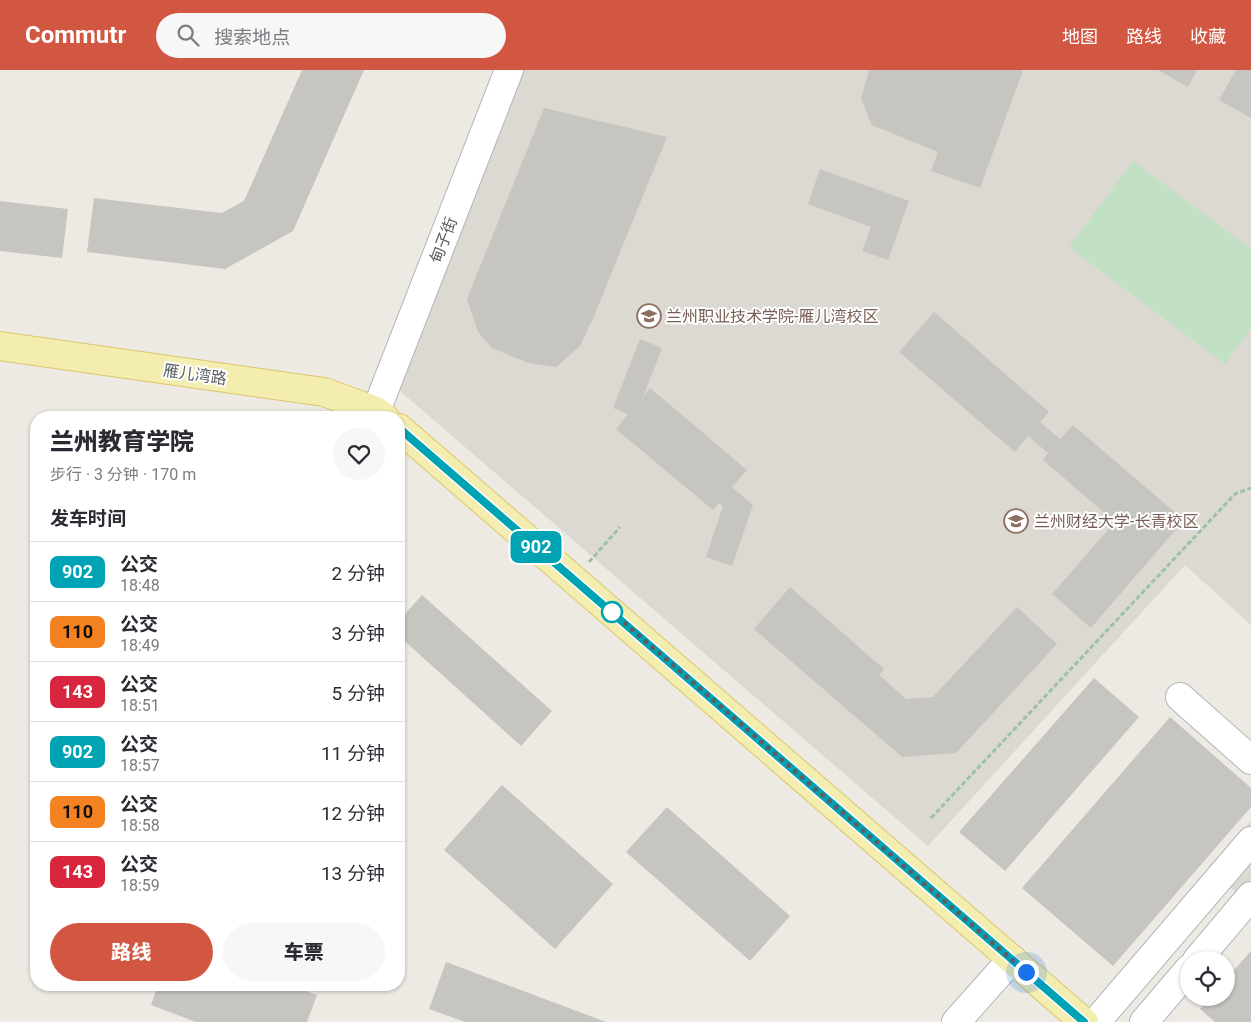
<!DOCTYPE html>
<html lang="zh">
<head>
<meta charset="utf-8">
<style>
  :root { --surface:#fff; --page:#f7f7f7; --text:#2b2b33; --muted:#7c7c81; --line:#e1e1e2; --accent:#d25743 }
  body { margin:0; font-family:Roboto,"Noto Sans SC",sans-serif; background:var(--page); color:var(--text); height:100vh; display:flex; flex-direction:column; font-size:19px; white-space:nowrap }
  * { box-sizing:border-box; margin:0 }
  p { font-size:16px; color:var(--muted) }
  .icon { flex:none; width:28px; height:28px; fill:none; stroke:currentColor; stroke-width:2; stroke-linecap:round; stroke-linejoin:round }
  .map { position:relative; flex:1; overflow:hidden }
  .side { position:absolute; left:30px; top:341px; width:375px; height:580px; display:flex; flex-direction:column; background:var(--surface); border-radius:20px; box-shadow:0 1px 4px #0004 }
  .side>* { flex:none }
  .badge { padding:0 10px; border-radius:8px; font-size:18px; line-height:32px }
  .buttons { position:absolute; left:1180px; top:881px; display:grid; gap:10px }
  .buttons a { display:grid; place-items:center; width:55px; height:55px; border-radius:50%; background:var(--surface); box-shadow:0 1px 4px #0004; font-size:25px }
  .you { position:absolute; width:25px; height:25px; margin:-12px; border:4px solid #fff; border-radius:50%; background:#1a73e8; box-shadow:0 0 0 8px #1a73e833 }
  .map>.badge { position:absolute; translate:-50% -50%; box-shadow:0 0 0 2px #fff }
  h2 { padding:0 20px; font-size:19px; line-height:45px }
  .round { display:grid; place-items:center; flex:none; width:52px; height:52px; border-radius:26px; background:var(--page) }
  .summary { display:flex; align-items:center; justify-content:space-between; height:85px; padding:0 20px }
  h1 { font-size:24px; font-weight:800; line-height:38px }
  .button { display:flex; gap:10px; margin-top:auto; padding:10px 20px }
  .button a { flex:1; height:58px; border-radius:30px; background:var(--accent); color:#fff; font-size:20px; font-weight:800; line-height:58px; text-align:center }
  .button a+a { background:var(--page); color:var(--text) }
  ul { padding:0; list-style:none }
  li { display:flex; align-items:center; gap:15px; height:60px; padding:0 20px; border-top:1px solid var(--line) }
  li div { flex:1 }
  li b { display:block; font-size:19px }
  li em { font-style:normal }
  li .badge { min-width:55px; font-weight:700; text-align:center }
  header { display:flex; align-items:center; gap:30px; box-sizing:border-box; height:70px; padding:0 25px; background:var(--accent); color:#fff }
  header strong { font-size:24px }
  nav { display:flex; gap:28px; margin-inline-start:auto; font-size:18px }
  .search { width:350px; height:45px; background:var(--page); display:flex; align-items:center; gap:12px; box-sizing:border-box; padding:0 18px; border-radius:28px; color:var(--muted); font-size:19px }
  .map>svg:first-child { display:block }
  .education { fill:#dbd9d1 }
  .green { fill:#c2e0c4 }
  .building { fill:#c7c5c0 }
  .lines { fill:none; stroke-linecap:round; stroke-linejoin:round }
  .minor-casing { stroke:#b3b5b8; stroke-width:30 }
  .major-casing { stroke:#dec569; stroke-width:30 }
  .path { stroke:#9cc0a9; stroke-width:3; stroke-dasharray:5 2.5; stroke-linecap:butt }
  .minor { stroke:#fff; stroke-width:28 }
  .major { stroke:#f4edb0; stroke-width:28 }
  .line-casing { stroke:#fff; stroke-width:11 }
  .line { stroke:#00a3b4; stroke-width:8 }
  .walk { stroke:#5b5e62; stroke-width:5; stroke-dasharray:0 9 }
  .stop-dot { fill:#fff; stroke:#00a3b4; stroke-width:2.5 }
  .labels { text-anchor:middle; stroke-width:4; stroke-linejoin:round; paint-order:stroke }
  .street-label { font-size:16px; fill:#5b5e62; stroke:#fff }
  .education-label { font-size:16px; fill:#785e54; stroke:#fff; text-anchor:start }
</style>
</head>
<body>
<header>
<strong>Commutr</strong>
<div class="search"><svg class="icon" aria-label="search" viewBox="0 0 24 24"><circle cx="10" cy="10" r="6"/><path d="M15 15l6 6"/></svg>搜索地点</div>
<nav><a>地图</a><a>路线</a><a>收藏</a></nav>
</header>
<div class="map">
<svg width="1251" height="952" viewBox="0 0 1251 952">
  <rect width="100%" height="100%" fill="#eceae3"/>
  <!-- education -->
  <g class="education">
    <polygon points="517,0 1251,0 1251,555 1185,495 928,776 392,314"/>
    <polygon points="1251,751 1251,837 1208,797"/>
  </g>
  <!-- green -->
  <polygon class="green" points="1133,91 1251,179 1251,259 1225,294 1069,177"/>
  <!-- building -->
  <g class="building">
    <polygon points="302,0 364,0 293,161 225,199 87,182 94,128 222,143 244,131"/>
    <polygon points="869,0 1023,0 980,118 931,101 938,82 872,55 861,29"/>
    <polygon points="1158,0 1197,0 1188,17"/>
    <polygon points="1236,0 1251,0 1251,48 1219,30"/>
    <polygon points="544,38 667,67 594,246 580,276 556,297 528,293 492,278 478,262 467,229"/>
    <polygon points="820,99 909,131 888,190 862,181 871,157 808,134"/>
    <polygon points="0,131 68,139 62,188 0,181"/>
    <polygon points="934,242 1049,342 1040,352 1060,369 1073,355 1184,450 1091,558 1052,524 1115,452 1043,390 1048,383 1028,366 1015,382 899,282"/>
    <polygon points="640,269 662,278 643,327 650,318 747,400 732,417 753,435 732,496 706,487 723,436 719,433 713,440 616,359 628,344 613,338"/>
    <polygon points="790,517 884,599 879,605 906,629 933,627 1017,537 1057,574 956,683 902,687 754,559"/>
    <polygon points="422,525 552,641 521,676 399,566 399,551"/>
    <polygon points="1094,608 1139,647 1005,801 959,762"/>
    <polygon points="1170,647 1251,718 1251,737 1113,896 1022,818"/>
    <polygon points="502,715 613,814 555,879 444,780"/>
    <polygon points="667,737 790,846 750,891 626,782"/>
    <polygon points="1251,881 1251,952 1215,952 1200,939 1210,928 1226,928 1226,909"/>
    <polygon points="446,892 606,952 465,952 429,939"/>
    <polygon points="158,915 290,915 317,925 307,952 196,952 151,935"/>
  </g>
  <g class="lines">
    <!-- minor casing -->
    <g class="minor-casing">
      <g id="minor">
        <polyline points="376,341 509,0"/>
        <polyline points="1180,627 1251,690"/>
        <polyline points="1197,890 1251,826"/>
        <polyline points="956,952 1012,889"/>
        <polyline points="1096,952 1251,771"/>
        <polyline points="1144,952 1189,899"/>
      </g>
    </g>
    <!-- major casing -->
    <g class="major-casing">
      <g id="major">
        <polyline points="0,276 324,322 376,341 385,348"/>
        <polyline points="399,358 1084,952"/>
      </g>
    </g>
    <!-- path -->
    <g class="path">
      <polyline points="589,492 620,457"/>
      <polyline points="931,748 1235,424 1251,418"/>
    </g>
    <!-- minor -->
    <use href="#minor" class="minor"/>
    <!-- major -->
    <use href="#major" class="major"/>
  </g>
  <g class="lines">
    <!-- line casing -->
    <g class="line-casing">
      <polyline id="line" points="399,358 1084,952"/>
    </g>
    <!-- line -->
    <use href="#line" class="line"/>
    <!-- walk -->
    <polyline class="walk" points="612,542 1026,902"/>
  </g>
  <!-- icons -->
  <defs>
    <g id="university-ring" transform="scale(1.25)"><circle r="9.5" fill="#fff" stroke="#8d6e63" stroke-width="1.5"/><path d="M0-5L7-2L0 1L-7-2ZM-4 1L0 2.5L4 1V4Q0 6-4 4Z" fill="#8d6e63"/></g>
  </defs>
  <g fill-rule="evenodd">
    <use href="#university-ring" x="649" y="246"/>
    <use href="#university-ring" x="1016" y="451"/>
  </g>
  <!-- markers -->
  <circle class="stop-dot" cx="612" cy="542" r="10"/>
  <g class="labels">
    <!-- street labels -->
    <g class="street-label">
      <text transform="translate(443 170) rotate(-69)" y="6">甸子街</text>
      <text transform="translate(195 304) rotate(8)" y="6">雁儿湾路</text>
    </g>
    <!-- education labels -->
    <g class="education-label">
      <text x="666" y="252">兰州职业技术学院-雁儿湾校区</text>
      <text x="1034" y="457">兰州财经大学-长青校区</text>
    </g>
  </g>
</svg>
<div class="buttons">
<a><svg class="icon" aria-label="locate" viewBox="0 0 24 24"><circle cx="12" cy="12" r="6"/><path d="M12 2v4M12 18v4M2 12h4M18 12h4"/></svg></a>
</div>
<div class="you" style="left:1026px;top:902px"></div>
<b class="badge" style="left:536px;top:477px;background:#00a3b4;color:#fff">902</b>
<section class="side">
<div class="summary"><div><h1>兰州教育学院</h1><p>步行 · 3 分钟 · 170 m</p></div><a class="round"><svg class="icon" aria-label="heart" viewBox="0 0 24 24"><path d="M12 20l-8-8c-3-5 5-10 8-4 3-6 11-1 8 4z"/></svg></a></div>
<h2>发车时间</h2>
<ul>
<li><span class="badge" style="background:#00a3b4;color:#fff">902</span><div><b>公交</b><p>18:48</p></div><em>2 分钟</em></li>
<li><span class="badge" style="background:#f58220;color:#111">110</span><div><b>公交</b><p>18:49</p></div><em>3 分钟</em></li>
<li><span class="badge" style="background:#d7263d;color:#fff">143</span><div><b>公交</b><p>18:51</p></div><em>5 分钟</em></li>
<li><span class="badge" style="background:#00a3b4;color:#fff">902</span><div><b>公交</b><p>18:57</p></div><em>11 分钟</em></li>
<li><span class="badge" style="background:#f58220;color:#111">110</span><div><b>公交</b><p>18:58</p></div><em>12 分钟</em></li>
<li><span class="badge" style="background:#d7263d;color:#fff">143</span><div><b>公交</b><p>18:59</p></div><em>13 分钟</em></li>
</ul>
<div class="button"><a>路线</a><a>车票</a></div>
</section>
</div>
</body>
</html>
